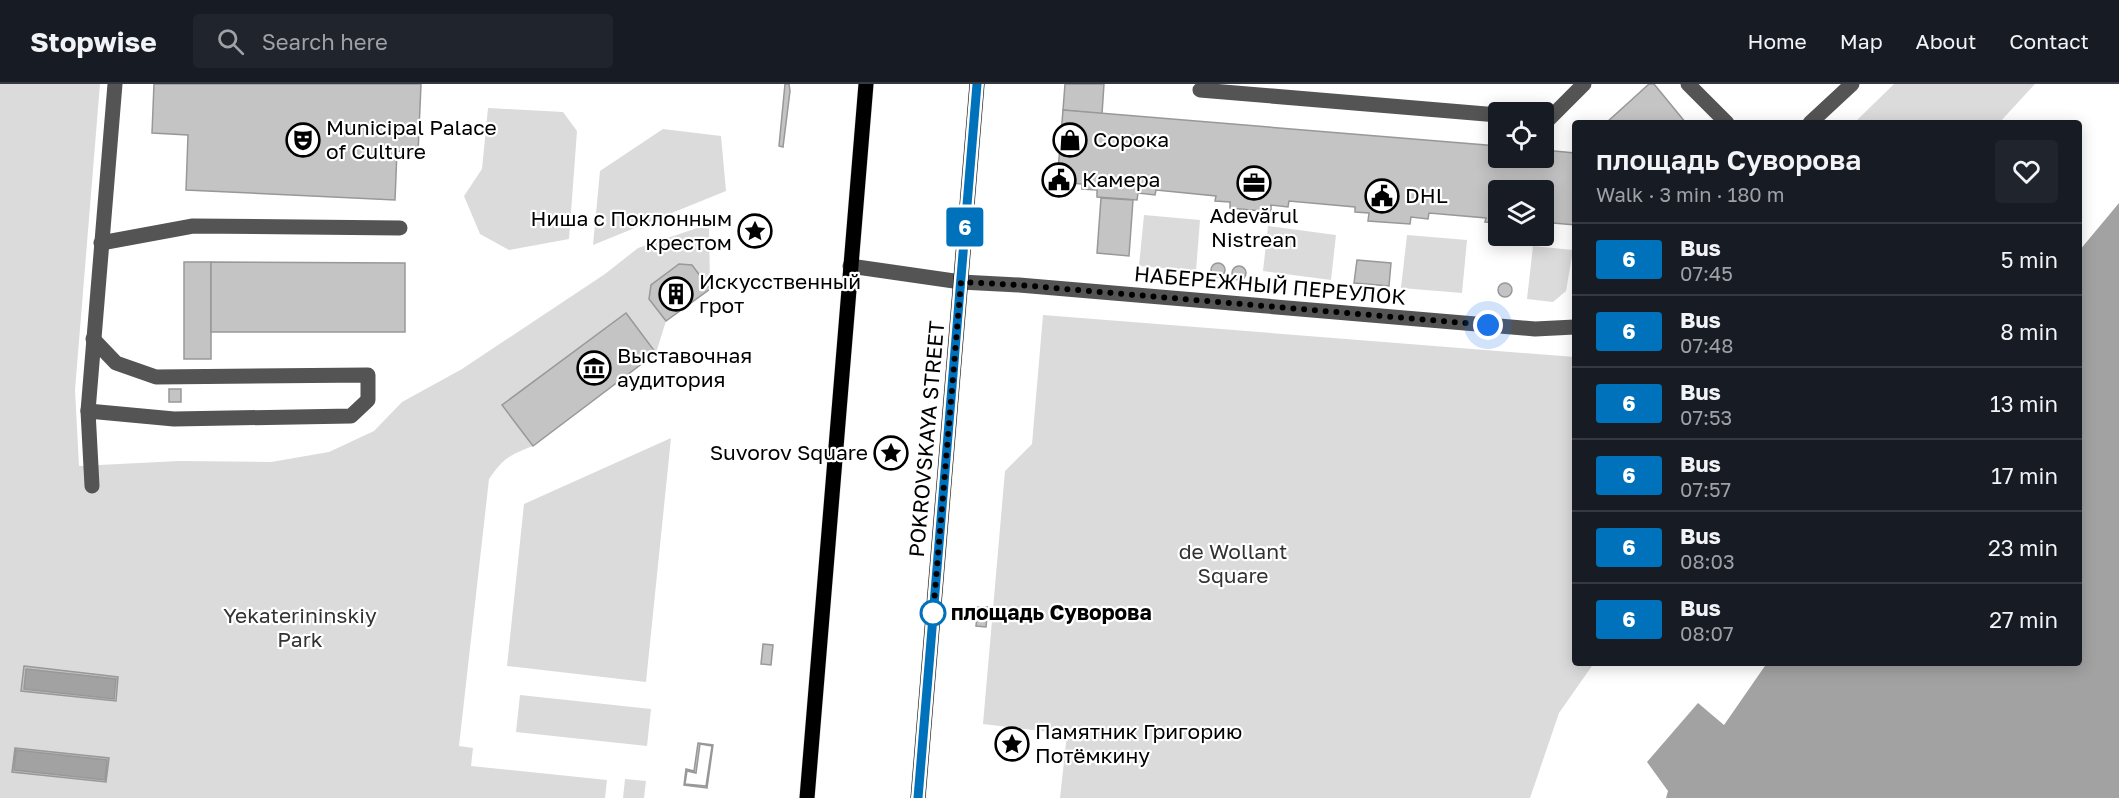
<!DOCTYPE html>
<html lang="en">
<head>
<meta charset="utf-8">
<style>
  :root { --surface:#171b24; --page:#20242c; --text:#f1f3f6; --muted:#9ea1a6; --line:#363941 }
  body { margin:0; font-family:"Golos Text",sans-serif; background:var(--page); color:var(--text); height:100vh; display:flex; flex-direction:column; font-size:22px; white-space:nowrap }
  * { box-sizing:border-box; margin:0 }
  p { font-size:20px; color:var(--muted) }
  .icon { flex:none; width:33px; height:33px; fill:none; stroke:currentColor; stroke-width:2; stroke-linecap:round; stroke-linejoin:round }
  .map { position:relative; flex:1; overflow:hidden }
  .details { position:absolute; left:1572px; top:36px; width:510px; height:546px; display:flex; flex-direction:column; background:var(--surface); border-radius:6px; box-shadow:0 3px 15px #0003 }
  .details>* { flex:none }
  .badge { padding:0 12px; border-radius:4px; font-size:21px; line-height:39px }
  .buttons { position:absolute; left:1488px; top:18px; display:grid; gap:12px }
  .buttons a { display:grid; place-items:center; width:66px; height:66px; border-radius:6px; background:var(--surface); box-shadow:0 3px 15px #0003; font-size:30px }
  .you { position:absolute; width:30px; height:30px; margin:-15px; border:4px solid #fff; border-radius:50%; background:#1a73e8; box-shadow:0 0 0 9px #1a73e833 }
  .map>.badge { position:absolute; translate:-50% -50%; box-shadow:0 0 0 3px #fff }
  .round { display:grid; place-items:center; flex:none; width:63px; height:63px; border-radius:6px; background:var(--page) }
  .head { display:flex; align-items:center; justify-content:space-between; height:102px; padding:0 24px }
  h1 { font-size:28px; font-weight:600; line-height:45px }
  ul { padding:0; list-style:none }
  li { display:flex; align-items:center; gap:18px; height:72px; padding:0 24px; border-top:2px solid var(--line) }
  li div { flex:1 }
  li b { display:block; font-size:22px }
  li em { font-style:normal }
  li .badge { min-width:66px; font-weight:700; text-align:center }
  header { display:flex; align-items:center; gap:36px; box-sizing:border-box; height:84px; padding:0 30px; background:var(--surface); border-bottom:2px solid var(--line) }
  header strong { font-size:28px }
  nav { display:flex; gap:33px; margin-inline-start:auto; font-size:21px }
  .search { width:420px; height:54px; background:var(--page); display:flex; align-items:center; gap:15px; box-sizing:border-box; padding:0 21px; border-radius:6px; color:var(--muted); font-size:22px }
  .map>svg:first-child { display:block }
  .green { fill:#dbdbdb }
  .water { fill:#a2a2a2 }
  .building { fill:#c4c4c4; stroke:#989898; stroke-width:1.5; fill-rule:evenodd }
  .lines { fill:none; stroke-linecap:round; stroke-linejoin:round }
  .major-casing { stroke:#dbdbdb; stroke-width:16 }
  .minor { stroke:#545454; stroke-width:15 }
  .major { stroke:#000; stroke-width:15 }
  .line-casing { stroke:#fff; stroke-width:14 }
  .line { stroke:#0072bc; stroke-width:9 }
  .walk { stroke:#000; stroke-width:6; stroke-dasharray:0 10.8 }
  .stop-dot { fill:#fff; stroke:#0072bc; stroke-width:3 }
  .labels { text-anchor:middle; stroke-width:4.5; stroke-linejoin:round; paint-order:stroke }
  .poi-label { font-size:21px; fill:#000; stroke:#fff; text-anchor:start }
  .street-label { font-size:21px; fill:#000; stroke:#fff }
  .park-label { font-size:21px; fill:#323232; stroke:#fff }
  .stop-label { font-size:21px; font-weight:bold; fill:#000; stroke:#fff; text-anchor:start }
</style>
</head>
<body>
<header>
<strong>Stopwise</strong>
<div class="search"><svg class="icon" aria-label="search" viewBox="0 0 24 24"><circle cx="10" cy="10" r="6"/><path d="M15 15l6 6"/></svg>Search here</div>
<nav><a>Home</a><a>Map</a><a>About</a><a>Contact</a></nav>
</header>
<div class="map">
<svg width="2119" height="714" viewBox="0 0 2119 714">
  <rect width="100%" height="100%" fill="#fff"/>
  <!-- green -->
  <g class="green">
    <path d="M 0,0 L 100,0 L 75,306 L 79,382 L 179,377 L 271,378 L 329,368 L 374,347 L 402,318 L 462,285 L 605,190 L 638,164 L 709,140 L 710,205 L 666,237 L 656,269 L 533,362 C 510,371 503,374 489,395 L 459,662 L 473,664 L 471,682 L 607,696 L 605,714 L 0,714 Z"/>
    <polygon points="1894,0 2035,0 1999,39 1854,39"/>
    <polygon points="488,24 563,28 577,47 569,155 509,166 480,150 464,112 482,85"/>
    <polygon points="663,45 721,52 726,107 593,161 600,87"/>
    <polygon points="1144,131 1200,136 1196,187 1139,182"/>
    <polygon points="1268,142 1336,151 1331,196 1263,187"/>
    <polygon points="1407,151 1467,156 1462,209 1401,204"/>
    <polygon points="1533,162 1573,166 1566,207 1553,218 1527,215"/>
    <polygon points="1043,231 1575,273 1575,579 1594,579 1559,629 1530,714 1060,714 1067,650 983,640 1005,387 1032,360"/>
    <polygon points="671,354 646,598 507,582 524,420"/>
    <polygon points="520,611 651,625 647,662 516,648"/>
    <polygon points="625,695 646,697 644,714 623,714"/>
  </g>
  <!-- water -->
  <g class="water">
    <polygon points="2119,119 2119,714 1666,714 1668,707 1647,678 1698,619 1724,641 1767,579 2079,579 2079,167"/>
    <polygon points="26,585 116,595 114,615 24,605"/>
    <polygon points="16,666 107,676 105,696 14,686"/>
  </g>
  <!-- building -->
  <g class="building">
    <polygon points="154,0 421,0 418,69 397,67 395,116 186,106 188,51 152,49"/>
    <polygon points="785,0 789,0 790,7 783,63 779,62"/>
    <polygon points="1065,0 1104,0 1102,30 1063,26"/>
    <polygon points="1649,0 1654,0 1686,39 1606,39"/>
    <polygon points="1063,26 1498,62 1498,74 1544,74 1544,66 1575,69 1575,141 1553,139 1552,143 1544,142 1544,106 1498,106 1498,139 1485,138 1486,134 1429,129 1428,135 1411,133 1410,140 1368,137 1369,129 1355,128 1355,123 1289,117 1288,123 1271,121 1271,128 1230,124 1230,118 1215,117 1216,112 1156,106 1155,111 1138,109 1137,116 1097,113 1097,106 1082,105 1082,100 1057,98"/>
    <polygon points="1101,114 1133,116 1129,172 1097,169"/>
    <polygon points="1357,176 1391,179 1389,202 1354,199"/>
    <rect x="184" y="178" width="27" height="97"/>
    <polygon points="211,178 405,179 405,248 211,248"/>
    <circle cx="1218" cy="186" r="7"/>
    <polygon points="679,180 692,181 710,205 666,237 649,215 651,201"/>
    <circle cx="1239" cy="189" r="7"/>
    <circle cx="1505" cy="206" r="7"/>
    <polygon points="626,229 656,269 533,362 502,321"/>
    <rect x="169" y="305" width="12" height="13"/>
    <polygon points="978,523 988,523 986,543 976,542"/>
    <polygon points="763,560 773,561 771,581 761,580"/>
    <path d="M 24,582 L 118,593 L 116,617 L 21,607 ZM 26,585 L 116,595 L 114,615 L 24,605 Z"/>
    <path d="M 698,659 L 713,661 L 707,704 L 684,701 L 686,685 L 694,687 ZM 700,660 L 712,662 L 706,702 L 685,700 L 687,687 L 696,689 Z"/>
    <path d="M 15,664 L 109,674 L 106,698 L 12,688 ZM 16,666 L 107,676 L 105,696 L 14,686 Z"/>
  </g>
  <g class="lines">
    <!-- major casing -->
    <g class="major-casing">
      <g id="major">
        <polyline points="807,714 866,0"/>
        <polyline points="918,714 977,0"/>
      </g>
    </g>
    <!-- minor -->
    <g class="minor">
      <polyline points="1688,0 1727,39"/>
      <polyline points="1200,6 1498,31"/>
      <polyline points="1544,34 1549,35 1584,0"/>
      <polyline points="1810,39 1852,0"/>
      <polyline points="101,159 193,142 400,144"/>
      <polyline points="850,182 961,198 1019,201 1535,245 1575,243"/>
      <polyline points="88,327 174,335 351,332 368,316 368,291 156,293 116,279 93,255"/>
      <polyline points="92,402 88,327 115,0"/>
    </g>
    <!-- major -->
    <use href="#major" class="major"/>
  </g>
  <g class="lines">
    <!-- line casing -->
    <g class="line-casing">
      <polyline id="line" points="918,714 977,0"/>
    </g>
    <!-- line -->
    <use href="#line" class="line"/>
    <!-- walk -->
    <polyline class="walk" points="933,529 933,531 961,198 1019,201 1488,241"/>
  </g>
  <!-- icons -->
  <defs>
    <g id="theatre-ring" transform="scale(1.725)"><circle r="9.5" fill="#fff" stroke="#000" stroke-width="1.5"/><path d="M-5-5.5Q0-4 5-5.5V0Q5 5 0 6Q-5 5-5 0ZM-3.3-2.5H-1v1.5H-3.3ZM1-2.5H3.3v1.5H1ZM-2.8 1Q0 5.5 2.8 1Z" fill="#000"/></g>
    <g id="shop-ring" transform="scale(1.725)"><circle r="9.5" fill="#fff" stroke="#000" stroke-width="1.5"/><path d="M-5-2.5h2.3a2.7 3.5 0 0 1 5.4 0H5L5.5 6h-11ZM-1.5-2.5h3a1.5 2.3 0 0 0-3 0Z" fill="#000"/></g>
    <g id="civic-ring" transform="scale(1.725)"><circle r="9.5" fill="#fff" stroke="#000" stroke-width="1.5"/><path d="M-.6-6.5H3V-4.5H.6V-3L4-1V1h2V6H-6V1h2V-1L-.6-3ZM-1.2 2.5V6h2.4V2.5Z" fill="#000"/></g>
    <g id="office-ring" transform="scale(1.725)"><circle r="9.5" fill="#fff" stroke="#000" stroke-width="1.5"/><path d="M-6-3h4V-5.5h4V-3h4V5H-6ZM-1-4.5V-3h2v-1.5ZM-6 0V1H6V0Z" fill="#000"/></g>
    <g id="sight-ring" transform="scale(1.725)"><circle r="9.5" fill="#fff" stroke="#000" stroke-width="1.5"/><path d="M0-6L1.8-2.2L6-1.7L2.9 1.2L3.7 5.4L0 3.3L-3.7 5.4L-2.9 1.2L-6-1.7L-1.8-2.2Z" fill="#000"/></g>
    <g id="building-ring" transform="scale(1.725)"><circle r="9.5" fill="#fff" stroke="#000" stroke-width="1.5"/><path d="M-4-6H4V6H1V3H-1V6H-4ZM-2.5-4.3h1.7v1.8h-1.7ZM.8-4.3h1.7v1.8H.8ZM-2.5-1h1.7V.8h-1.7ZM.8-1h1.7V.8H.8Z" fill="#000"/></g>
    <g id="museum-ring" transform="scale(1.725)"><circle r="9.5" fill="#fff" stroke="#000" stroke-width="1.5"/><path d="M0-6L6-3V-2H-6V-3ZM-5-1h2V3h-2ZM-1-1h2V3h-2ZM3-1h2V3H3ZM-6 4H6V6H-6Z" fill="#000"/></g>
  </defs>
  <g fill-rule="evenodd">
    <use href="#theatre-ring" x="303" y="56"/>
    <use href="#shop-ring" x="1070" y="56"/>
    <use href="#civic-ring" x="1059" y="96"/>
    <use href="#office-ring" x="1254" y="99"/>
    <use href="#civic-ring" x="1382" y="112"/>
    <use href="#sight-ring" x="755" y="147"/>
    <use href="#building-ring" x="676" y="210"/>
    <use href="#museum-ring" x="594" y="284"/>
    <use href="#sight-ring" x="891" y="369"/>
    <use href="#sight-ring" x="1012" y="660"/>
  </g>
  <!-- markers -->
  <circle class="stop-dot" cx="933" cy="529" r="12"/>
  <g class="labels">
    <!-- poi labels -->
    <g class="poi-label">
      <text x="326" y="51">Municipal Palace<tspan x="326" dy="24">of Culture</tspan></text>
      <text x="1093" y="63">Сорока</text>
      <text x="1082" y="103">Камера</text>
      <text x="1405" y="119">DHL</text>
      <text x="1254" y="139" text-anchor="middle">Adevărul<tspan x="1254" dy="24">Nistrean</tspan></text>
      <text x="732" y="142" text-anchor="end">Ниша с Поклонным<tspan x="732" dy="24">крестом</tspan></text>
      <text x="699" y="205">Искусственный<tspan x="699" dy="24">грот</tspan></text>
      <text x="617" y="279">Выставочная<tspan x="617" dy="24">аудитория</tspan></text>
      <text x="868" y="376" text-anchor="end">Suvorov Square</text>
      <text x="1035" y="655">Памятник Григорию<tspan x="1035" dy="24">Потёмкину</tspan></text>
    </g>
    <!-- street labels -->
    <g class="street-label">
      <text transform="translate(1270 202) rotate(5)" y="7">НАБЕРЕЖНЫЙ ПЕРЕУЛОК</text>
      <text transform="translate(927 355) rotate(-85)" y="7">POKROVSKAYA STREET</text>
    </g>
    <!-- park labels -->
    <g class="park-label">
      <text x="1233" y="475">de Wollant<tspan x="1233" dy="24">Square</tspan></text>
      <text x="300" y="539">Yekaterininskiy<tspan x="300" dy="24">Park</tspan></text>
    </g>
    <!-- stop labels -->
    <g class="stop-label">
      <text x="951" y="536">площадь Суворова</text>
    </g>
  </g>
</svg>
<div class="buttons">
<a><svg class="icon" aria-label="locate" viewBox="0 0 24 24"><circle cx="12" cy="12" r="6"/><path d="M12 2v4M12 18v4M2 12h4M18 12h4"/></svg></a>
<a><svg class="icon" aria-label="layers" viewBox="0 0 24 24"><path d="M12 4l9 5-9 5-9-5zM3 14l9 5 9-5"/></svg></a>
</div>
<div class="you" style="left:1488px;top:241px"></div>
<b class="badge" style="left:965px;top:143px;background:#0072bc;color:#fff">6</b>
<section class="details">
<div class="head"><div><h1>площадь Суворова</h1><p>Walk · 3 min · 180 m</p></div><a class="round"><svg class="icon" aria-label="heart" viewBox="0 0 24 24"><path d="M12 20l-8-8c-3-5 5-10 8-4 3-6 11-1 8 4z"/></svg></a></div>
<ul>
<li><span class="badge" style="background:#0072bc;color:#fff">6</span><div><b>Bus</b><p>07:45</p></div><em>5 min</em></li>
<li><span class="badge" style="background:#0072bc;color:#fff">6</span><div><b>Bus</b><p>07:48</p></div><em>8 min</em></li>
<li><span class="badge" style="background:#0072bc;color:#fff">6</span><div><b>Bus</b><p>07:53</p></div><em>13 min</em></li>
<li><span class="badge" style="background:#0072bc;color:#fff">6</span><div><b>Bus</b><p>07:57</p></div><em>17 min</em></li>
<li><span class="badge" style="background:#0072bc;color:#fff">6</span><div><b>Bus</b><p>08:03</p></div><em>23 min</em></li>
<li><span class="badge" style="background:#0072bc;color:#fff">6</span><div><b>Bus</b><p>08:07</p></div><em>27 min</em></li>
</ul>
</section>
</div>
</body>
</html>
